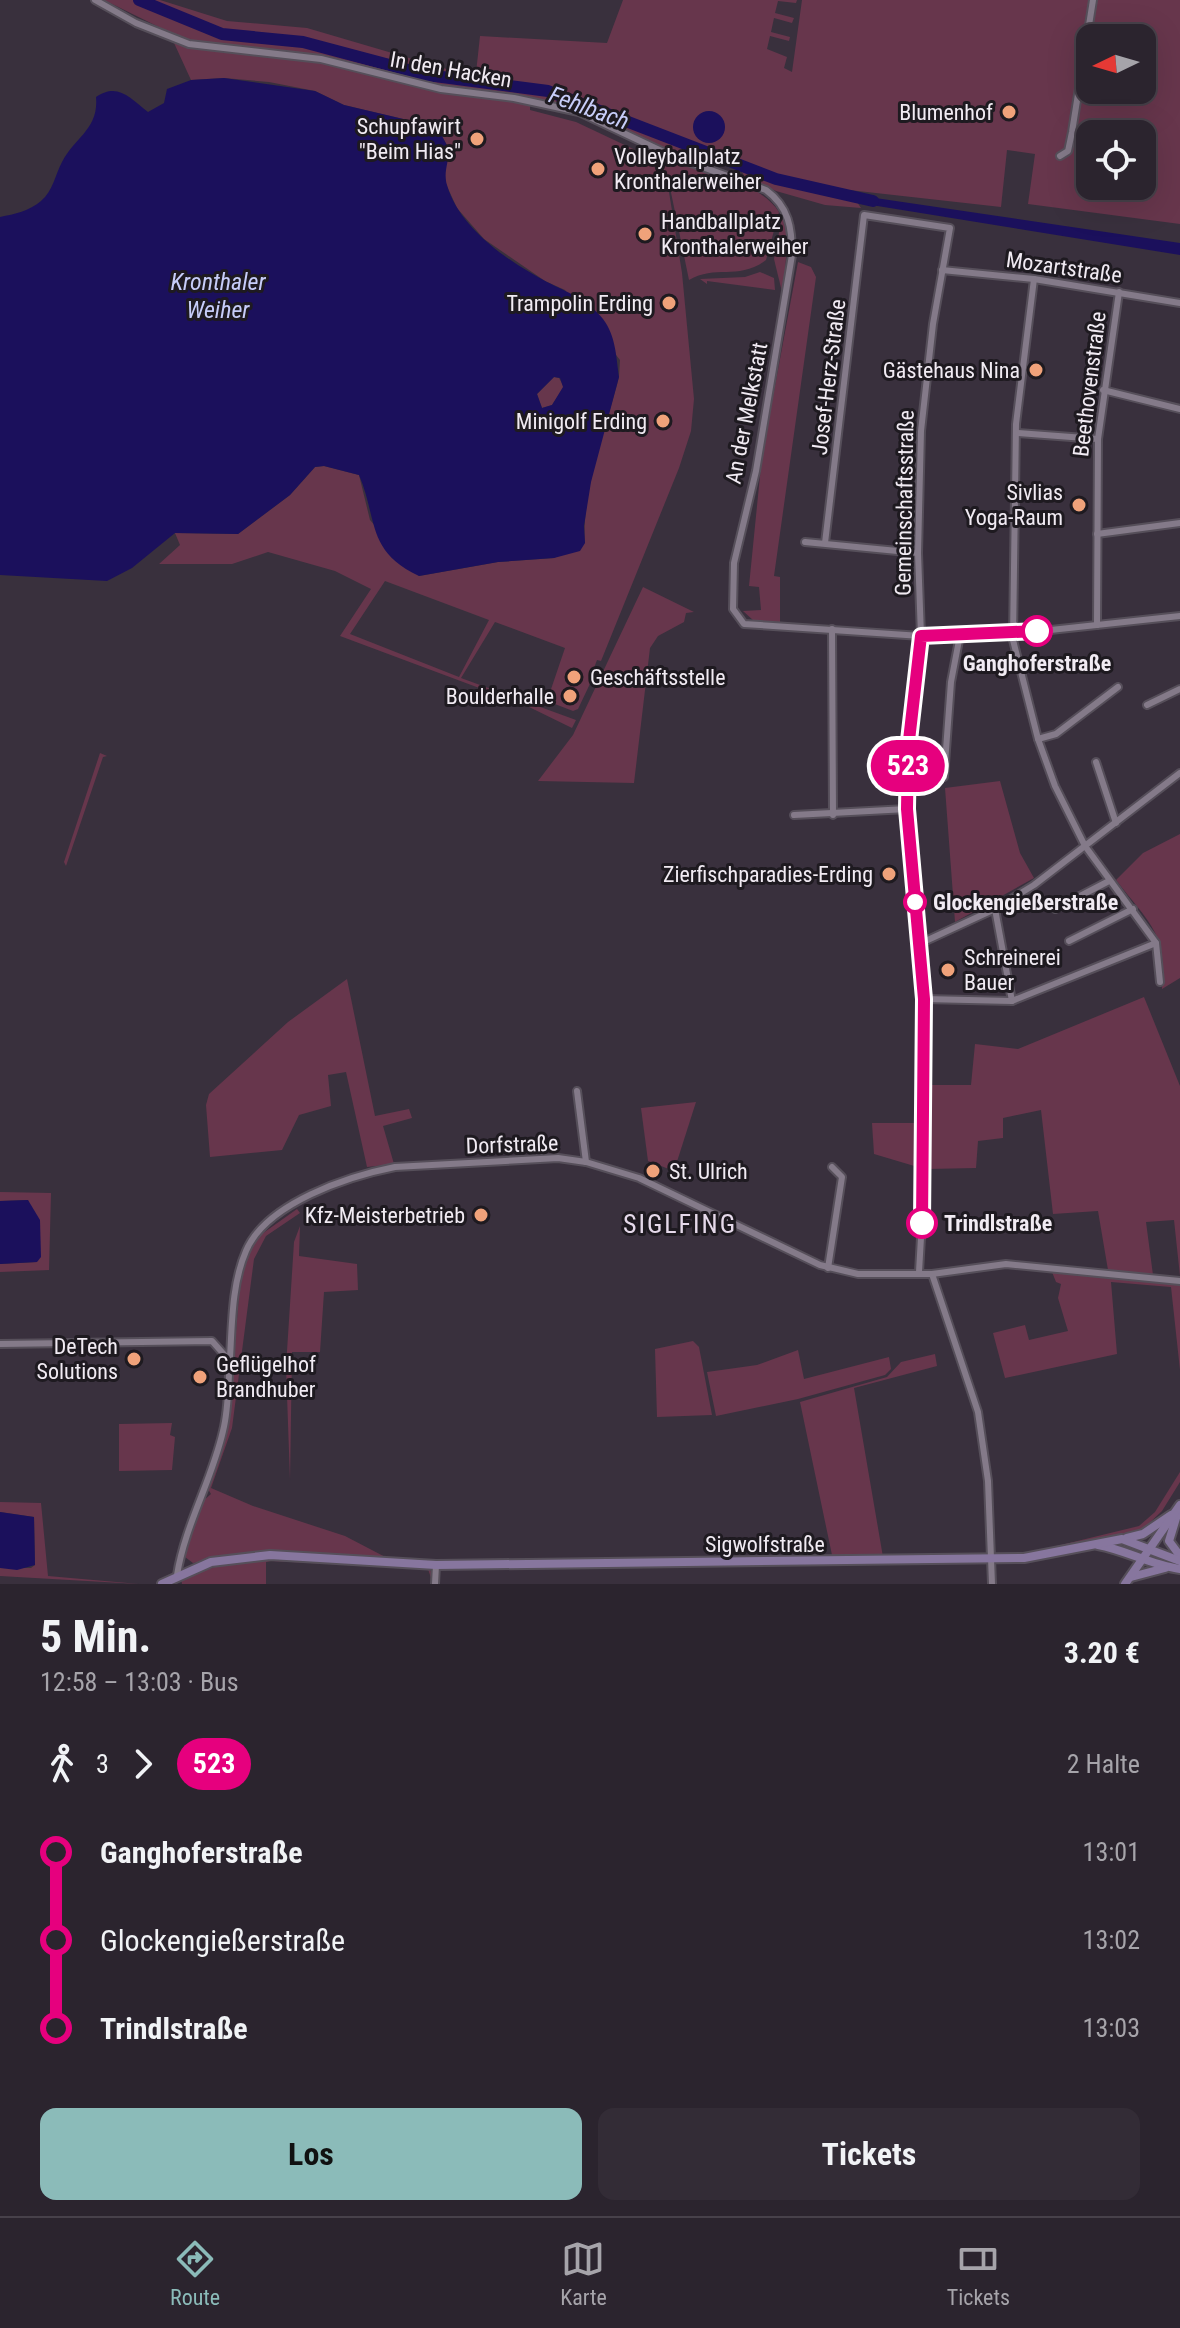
<!DOCTYPE html>
<html lang="de">
<head>
<meta charset="utf-8">
<style>
  :root { --surface:#2b242e; --page:#332c36; --text:#f1f3f6; --muted:#a6a4aa; --line:#47414a; --accent:#8bbbb9 }
  body { margin:0; font-family:"Roboto Condensed",sans-serif; background:var(--page); color:var(--text); height:100vh; display:flex; flex-direction:column; font-size:30px; white-space:nowrap }
  * { box-sizing:border-box; margin:0 }
  p { font-size:26px; color:var(--muted) }
  .icon { flex:none; width:44px; height:44px; fill:none; stroke:currentColor; stroke-width:2; stroke-linecap:round; stroke-linejoin:round }
  .map { position:relative; height:1584px; overflow:hidden }
  .panel { display:flex; flex-direction:column; background:var(--surface); flex:1 }
  .panel>* { flex:none }
  .badge { padding:0 16px; border-radius:26px; font-size:28px; line-height:52px }
  .needle { width:52px; rotate:265deg }
  .tools { position:absolute; left:1076px; top:24px; display:grid; gap:16px }
  .tools a { display:grid; place-items:center; width:80px; height:80px; border-radius:16px; background:var(--surface); box-shadow:0 8px 32px #0002,0 0 0 2px var(--line); font-size:40px }
  .map>.badge { position:absolute; translate:-50% -50%; box-shadow:0 0 0 4px #fff }
  .legs { display:flex; align-items:center; gap:12px; height:88px; padding:0 40px; font-size:26px }
  .legs p { margin-inline-start:auto }
  .head { display:flex; align-items:center; justify-content:space-between; height:136px; padding:0 40px }
  h1 { font-size:44px; font-weight:700; line-height:60px }
  .primary-button { display:flex; gap:16px; margin-top:auto; padding:16px 40px }
  .primary-button a { flex:1; height:92px; border-radius:16px; background:var(--accent); color:#111; font-size:32px; font-weight:700; line-height:92px; text-align:center }
  .primary-button a+a { background:var(--page); color:var(--text) }
  ul { padding:0 40px; list-style:none }
  li { display:flex; align-items:center; gap:28px; height:88px; font-size:30px }
  li i { display:grid; place-items:center; width:12px; height:100%; margin:0 10px; background:currentColor }
  li i::after { content:''; width:20px; height:20px; margin:-10px; border:6px solid; border-radius:50%; background:var(--surface) }
  li p { margin-inline-start:auto }
  li:first-child i { background:linear-gradient(#0000 50%,currentColor 0) }
  li:last-child i { background:linear-gradient(currentColor 50%,#0000 0) }
  .tabs { display:flex; justify-content:space-around; align-items:center; height:112px; border-top:2px solid var(--line); background:var(--surface); font-size:22px; color:var(--muted) }
  .tabs a { display:grid; justify-items:center; gap:4px }
  .tabs .active { color:var(--accent) }
  .map>svg:first-child { display:block }
  .green { fill:#67364c; fill-rule:evenodd }
  .water { fill:#1b105c; fill-rule:evenodd }
  .lines { fill:none; stroke-linecap:round; stroke-linejoin:round }
  .river { stroke:#1b105c; stroke-width:12 }
  .street-casing { stroke:#564f5a; stroke-width:10 }
  .secondary-casing { stroke:#564f5a; stroke-width:12 }
  .street { stroke:#847a89; stroke-width:6 }
  .secondary { stroke:#87769e; stroke-width:8 }
  .line-1-casing { stroke:#fff; stroke-width:18 }
  .line-1 { stroke:#e6007e; stroke-width:12 }
  .poi-dot { fill:#f0a27a; stroke:#1e1a20; stroke-width:3 }
  .stop-1-dot { fill:#fff; stroke:#e6007e; stroke-width:4 }
  .labels { text-anchor:middle; stroke-width:6; stroke-linejoin:round; paint-order:stroke }
  .street-label { font-size:22px; fill:#f1ebf3; stroke:#1e1a20 }
  .poi-label { font-size:22px; fill:#f1ebf3; stroke:#1e1a20; text-anchor:end }
  .stop-label { font-size:22px; font-weight:bold; fill:#f1ebf3; stroke:#1e1a20; text-anchor:start }
  .water-label { font-size:24px; font-style:italic; fill:#c7cdf9; stroke:#1e1a20 }
  .quarter-label { font-size:26px; letter-spacing:2px; fill:#e5d9ea; stroke:#1e1a20 }
</style>
</head>
<body>
<div class="map">
<svg width="1180" height="1584" viewBox="0 0 1180 1584">
  <rect width="100%" height="100%" fill="#39303d"/>
  <!-- green -->
  <g class="green">
    <path d="M 104,0 L 160,0 L 227,21 L 307,28 L 450,70 L 476,73 L 480,36 L 607,43 L 623,0 L 797,0 L 796,3 L 778,1 L 775,13 L 794,18 L 792,23 L 774,18 L 771,32 L 790,37 L 789,41 L 770,36 L 767,49 L 787,57 L 784,68 L 792,72 L 802,0 L 1089,0 L 1070,149 L 1091,0 L 1180,0 L 1180,224 L 1028,204 L 1035,154 L 1007,150 L 1001,207 L 849,190 L 861,208 L 825,205 L 776,191 L 745,177 L 740,169 L 650,144 L 580,110 L 530,98 L 530,110 L 576,122 L 648,156 L 649,148 C 686,166 757,178 779,212 L 766,260 C 738,281 716,264 689,280 L 667,173 L 648,156 L 669,192 L 682,273 L 694,399 L 691,431 L 679,468 L 601,661 L 597,660 L 594,668 L 597,669 L 578,709 L 573,711 L 547,701 L 565,648 L 495,622 L 461,678 L 576,720 L 572,728 L 525,705 L 340,636 L 371,589 L 335,571 L 268,552 L 232,564 L 159,564 L 180,545 L 175,533 L 238,534 L 290,495 L 315,467 L 324,466 L 359,475 L 370,520 L 419,576 L 498,562 L 554,558 L 585,543 C 581,493 607,425 619,377 L 620,360 L 565,290 L 545,281 L 484,239 L 457,208 L 446,184 L 444,168 L 449,149 L 437,127 L 344,105 L 315,91 L 269,82 L 224,78 L 191,80 L 169,32 ZM 1090,38 L 1142,38 L 1142,90 L 1090,90 ZM 1090,134 L 1142,134 L 1142,186 L 1090,186 ZM 385,581 L 489,620 L 459,677 L 350,634 Z"/>
    <polygon points="782,217 788,233 783,296 774,259"/>
    <polygon points="798,262 811,267 816,277 774,576 780,577 780,622 754,621 743,611 761,610 759,587 749,586 762,456"/>
    <polygon points="760,272 774,278 775,290 707,281 707,284 700,279 745,277"/>
    <polygon points="554,377 559,378 564,387 552,405 542,408 537,394"/>
    <polygon points="643,587 694,612 686,613 684,622 658,636 650,648 634,783 538,781 573,735"/>
    <polygon points="100,753 107,756 103,757 66,866 64,862"/>
    <polygon points="1000,781 1020,853 1034,878 955,922 945,788"/>
    <path d="M 1180,834 L 1180,978 L 1162,989 C 1168,933 1148,922 1116,880 L 1143,853 Z"/>
    <polygon points="347,979 375,1116 409,1109 412,1118 383,1126 394,1164 367,1167 346,1072 328,1075 331,1106 299,1115 282,1150 210,1157 206,1105 209,1094 288,1022"/>
    <polygon points="1144,997 1180,1086 1180,1276 1174,1220 1146,1222 1153,1275 1108,1270 1098,1211 1053,1214 1041,1110 1003,1118 1003,1138 978,1141 976,1168 928,1169 926,1085 971,1085 975,1044 1018,1049"/>
    <polygon points="696,1102 674,1171 648,1161 641,1108"/>
    <polygon points="872,1123 917,1123 921,1168 874,1154"/>
    <polygon points="0,1192 51,1193 49,1270 0,1272 0,1264 37,1262 28,1200 0,1201"/>
    <polygon points="297,1209 300,1213 266,1236 254,1259 232,1428 211,1488 253,1506 345,1536 391,1560 268,1552 193,1563 185,1557 185,1549 203,1501 211,1494 208,1489 229,1417 239,1295 245,1260 259,1236"/>
    <polygon points="300,1226 299,1256 357,1264 358,1290 324,1292 320,1352 292,1352 290,1480 286,1367 294,1242"/>
    <polygon points="1052,1272 1180,1284 1180,1370 1171,1287 1111,1282 1117,1354 1005,1378 993,1333 1025,1325 1029,1340 1068,1331 1058,1298 1061,1284 1056,1282"/>
    <polygon points="693,1341 699,1347 712,1415 657,1417 655,1349"/>
    <polygon points="798,1350 804,1379 889,1357 891,1369 885,1375 798,1399 716,1416 707,1372 757,1365"/>
    <polygon points="935,1354 937,1366 854,1388 883,1557 832,1555 800,1402 887,1377 901,1362"/>
    <polygon points="172,1423 170,1435 175,1437 172,1470 119,1471 119,1424"/>
    <polygon points="1180,1472 1180,1482 1162,1511 1142,1530 1024,1554 1139,1526 1155,1512"/>
    <polygon points="0,1502 41,1503 48,1576 139,1584 0,1576 0,1568 31,1568 35,1565 34,1517 0,1512"/>
    <polygon points="277,1559 427,1568 432,1572 433,1584 428,1569 271,1561 266,1562 266,1584 182,1584 181,1579 226,1563"/>
  </g>
  <!-- water -->
  <g class="water">
    <path d="M 224,78 L 315,91 L 344,105 L 437,127 L 449,149 C 449,162 443,172 447,185 C 459,228 509,262 547,282 C 567,292 588,300 603,319 C 616,336 616,357 619,377 L 591,482 L 584,526 L 585,543 L 580,551 L 554,558 L 498,562 L 419,576 C 366,551 378,520 359,475 L 324,466 L 315,467 L 290,495 L 238,534 L 175,533 L 132,568 L 107,581 L 0,575 L 0,217 C 15,214 29,211 41,201 C 53,191 55,175 62,162 C 74,138 99,129 96,97 C 118,82 130,98 148,112 L 164,103 L 167,89 L 191,80 ZM 554,377 L 560,378 L 563,387 L 552,405 L 542,408 L 537,394 Z"/>
    <circle cx="709" cy="127" r="16"/>
    <polygon points="855,195 1180,243 1180,255 859,203"/>
    <polygon points="28,1200 40,1220 41,1257 37,1262 0,1264 0,1201"/>
    <polygon points="0,1512 34,1517 35,1565 17,1570 0,1568"/>
  </g>
  <g class="lines">
    <!-- river -->
    <polyline class="river" points="139,0 222,34 303,42 427,75 548,91 776,179 873,201"/>
    <!-- street casing -->
    <g class="street-casing">
      <g id="street">
        <path d="M 95,0 L 136,23 L 189,44 L 321,59 L 441,89 L 514,98 L 579,112 L 672,156 L 766,190 C 789,207 792,228 792,255 L 756,471 L 734,563 L 733,609 L 744,624 L 921,636 L 1013,634 L 1180,616"/>
        <polyline points="1060,156 1068,151 1072,132 1093,0"/>
        <polyline points="942,270 1034,279 1180,303"/>
        <polyline points="1034,279 1016,424 1013,640 1038,739 1055,786 1085,846 1156,943 1160,982"/>
        <polyline points="1103,390 1180,409"/>
        <polyline points="1018,433 1098,439"/>
        <polyline points="1097,534 1180,523"/>
        <polyline points="805,542 918,553"/>
        <polyline points="825,543 864,215 950,228 933,324 921,431 918,553 921,636 908,749 907,809 924,999 921,1124 924,1186 919,1272"/>
        <polyline points="1097,625 1098,439 1119,292"/>
        <polyline points="832,629 833,815"/>
        <polyline points="1147,705 1180,689"/>
        <polyline points="1038,739 1056,734 1118,687"/>
        <polyline points="1096,762 1116,823"/>
        <polyline points="944,777 951,682 960,635"/>
        <polyline points="794,815 907,809"/>
        <polyline points="995,909 1012,1001"/>
        <polyline points="1055,909 1109,881"/>
        <polyline points="1069,941 1133,909"/>
        <polyline points="919,944 995,909 1034,885 1180,773"/>
        <polyline points="924,999 1012,1001 1156,943"/>
        <polyline points="577,1091 586,1162"/>
        <polyline points="828,1268 842,1177 832,1167"/>
        <polyline points="932,1274 978,1412 988,1481 992,1584"/>
        <polyline points="0,1344 212,1341 228,1359"/>
        <path d="M 177,1575 C 185,1525 212,1480 223,1431 C 229,1408 228,1382 230,1358 C 232,1323 232,1283 246,1251 C 266,1203 349,1176 395,1167 L 558,1158 L 586,1162 L 639,1178 L 820,1265 L 858,1274 L 932,1274 L 1006,1264 L 1180,1281"/>
        <polyline points="435,1584 436,1565"/>
      </g>
    </g>
    <!-- secondary casing -->
    <g class="secondary-casing">
      <g id="secondary">
        <polyline points="1177,1515 1169,1541 1180,1556"/>
        <polyline points="1127,1538 1143,1534 1171,1515"/>
        <path d="M 1098,1545 C 1126,1550 1151,1565 1180,1569"/>
        <polyline points="1131,1577 1165,1568"/>
        <polyline points="162,1584 211,1562 270,1555 436,1565 1024,1558 1122,1539 1180,1561"/>
        <polyline points="1125,1584 1180,1505"/>
      </g>
    </g>
    <!-- street -->
    <use href="#street" class="street"/>
    <!-- secondary -->
    <use href="#secondary" class="secondary"/>
  </g>
  <g class="lines">
    <!-- line-1 casing -->
    <g class="line-1-casing">
      <polyline id="line-1" points="922,1223 924,999 907,809 908,749 921,636 1037,631"/>
    </g>
    <!-- line-1 -->
    <use href="#line-1" class="line-1"/>
  </g>
  <!-- markers -->
  <g class="poi-dot">
    <circle cx="1009" cy="112" r="8"/>
    <circle cx="477" cy="139" r="8"/>
    <circle cx="598" cy="169" r="8"/>
    <circle cx="645" cy="234" r="8"/>
    <circle cx="669" cy="303" r="8"/>
    <circle cx="1036" cy="370" r="8"/>
    <circle cx="663" cy="421" r="8"/>
    <circle cx="1079" cy="505" r="8"/>
    <circle cx="574" cy="677" r="8"/>
    <circle cx="570" cy="696" r="8"/>
    <circle cx="889" cy="874" r="8"/>
    <circle cx="948" cy="970" r="8"/>
    <circle cx="653" cy="1171" r="8"/>
    <circle cx="481" cy="1215" r="8"/>
    <circle cx="134" cy="1359" r="8"/>
    <circle cx="200" cy="1377" r="8"/>
  </g>
  <g class="stop-1-dot">
    <circle cx="1037" cy="631" r="14"/>
    <circle cx="915" cy="902" r="10"/>
    <circle cx="922" cy="1223" r="14"/>
  </g>
  <g class="labels">
    <!-- street labels -->
    <g class="street-label">
      <text transform="translate(451 69) rotate(10)" y="8">In den Hacken</text>
      <text transform="translate(1064 267) rotate(8)" y="8">Mozartstraße</text>
      <text transform="translate(828 377) rotate(-83)" y="8">Josef-Herz-Straße</text>
      <text transform="translate(1089 384) rotate(-83)" y="8">Beethovenstraße</text>
      <text transform="translate(746 413) rotate(-79)" y="8">An der Melkstatt</text>
      <text transform="translate(904 503) rotate(-89)" y="8">Gemeinschaftsstraße</text>
      <text transform="translate(512 1144) rotate(-2)" y="8">Dorfstraße</text>
      <text x="765" y="1552">Sigwolfstraße</text>
    </g>
    <!-- poi labels -->
    <g class="poi-label">
      <text x="993" y="120">Blumenhof</text>
      <text x="461" y="134">Schupfawirt<tspan x="461" dy="25">"Beim Hias"</tspan></text>
      <text x="614" y="164" text-anchor="start">Volleyballplatz<tspan x="614" dy="25">Kronthalerweiher</tspan></text>
      <text x="661" y="229" text-anchor="start">Handballplatz<tspan x="661" dy="25">Kronthalerweiher</tspan></text>
      <text x="653" y="311">Trampolin Erding</text>
      <text x="1020" y="378">Gästehaus Nina</text>
      <text x="647" y="429">Minigolf Erding</text>
      <text x="1063" y="500">Sivlias<tspan x="1063" dy="25">Yoga-Raum</tspan></text>
      <text x="590" y="685" text-anchor="start">Geschäftsstelle</text>
      <text x="554" y="704">Boulderhalle</text>
      <text x="873" y="882">Zierfischparadies-Erding</text>
      <text x="964" y="965" text-anchor="start">Schreinerei<tspan x="964" dy="25">Bauer</tspan></text>
      <text x="669" y="1179" text-anchor="start">St. Ulrich</text>
      <text x="465" y="1223">Kfz-Meisterbetrieb</text>
      <text x="118" y="1354">DeTech<tspan x="118" dy="25">Solutions</tspan></text>
      <text x="216" y="1372" text-anchor="start">Geflügelhof<tspan x="216" dy="25">Brandhuber</tspan></text>
    </g>
    <!-- stop labels -->
    <g class="stop-label">
      <text x="1037" y="671" text-anchor="middle">Ganghoferstraße</text>
      <text x="933" y="910">Glockengießerstraße</text>
      <text x="944" y="1231">Trindlstraße</text>
    </g>
    <!-- water labels -->
    <g class="water-label">
      <text transform="translate(589 108) rotate(20)" y="8">Fehlbach</text>
      <text x="218" y="290">Kronthaler<tspan x="218" dy="28">Weiher</tspan></text>
    </g>
    <!-- quarter labels -->
    <g class="quarter-label">
      <text x="680" y="1233">SIGLFING</text>
    </g>
  </g>
</svg>
<div class="tools">
<a><svg class="needle" viewBox="-14 -14 28 28"><path d="M0-13l5 13h-10z" fill="#e53935"/><path d="M0 13l5-13h-10z" fill="#a6a4aa"/></svg></a>
<a><svg class="icon" aria-label="locate" viewBox="0 0 24 24"><circle cx="12" cy="12" r="6"/><path d="M12 2v4M12 18v4M2 12h4M18 12h4"/></svg></a>
</div>
<b class="badge" style="left:908px;top:766px;background:#e6007e;color:#fff">523</b>
</div>
<section class="panel">
<div class="head"><div><h1>5 Min.</h1><p>12:58 – 13:03 · Bus</p></div><b>3.20 €</b></div>
<div class="legs"><svg class="icon" aria-label="walk" viewBox="0 0 24 24"><circle cx="13" cy="4" r="2"/><path d="M13 8l-2 6 4 7M11 14l-3 7M7 12l3-4h3l4 4"/></svg>3<svg class="icon" aria-label="forward" viewBox="0 0 24 24"><path d="M9 5l7 7-7 7"/></svg><b class="badge" style="background:#e6007e;color:#fff">523</b><p>2 Halte</p></div>
<ul>
<li><i style="color:#e6007e"></i><b>Ganghoferstraße</b><p>13:01</p></li>
<li><i style="color:#e6007e"></i><span>Glockengießerstraße</span><p>13:02</p></li>
<li><i style="color:#e6007e"></i><b>Trindlstraße</b><p>13:03</p></li>
</ul>
<div class="primary-button"><a>Los</a><a>Tickets</a></div>
</section>
<nav class="tabs">
<a class="active"><svg class="icon" aria-label="directions" viewBox="0 0 24 24"><path d="M12 3l9 9-9 9-9-9zM9 14v-3h6M13 9l2 2-2 2"/></svg>Route</a>
<a><svg class="icon" aria-label="map" viewBox="0 0 24 24"><path d="M3 6l6-2 6 2 6-2v14l-6 2-6-2-6 2zM9 4v14M15 6v14"/></svg>Karte</a>
<a><svg class="icon" aria-label="tickets" viewBox="0 0 24 24"><path d="M3 7h18v10H3zM15 7v10"/></svg>Tickets</a>
</nav>
</body>
</html>
